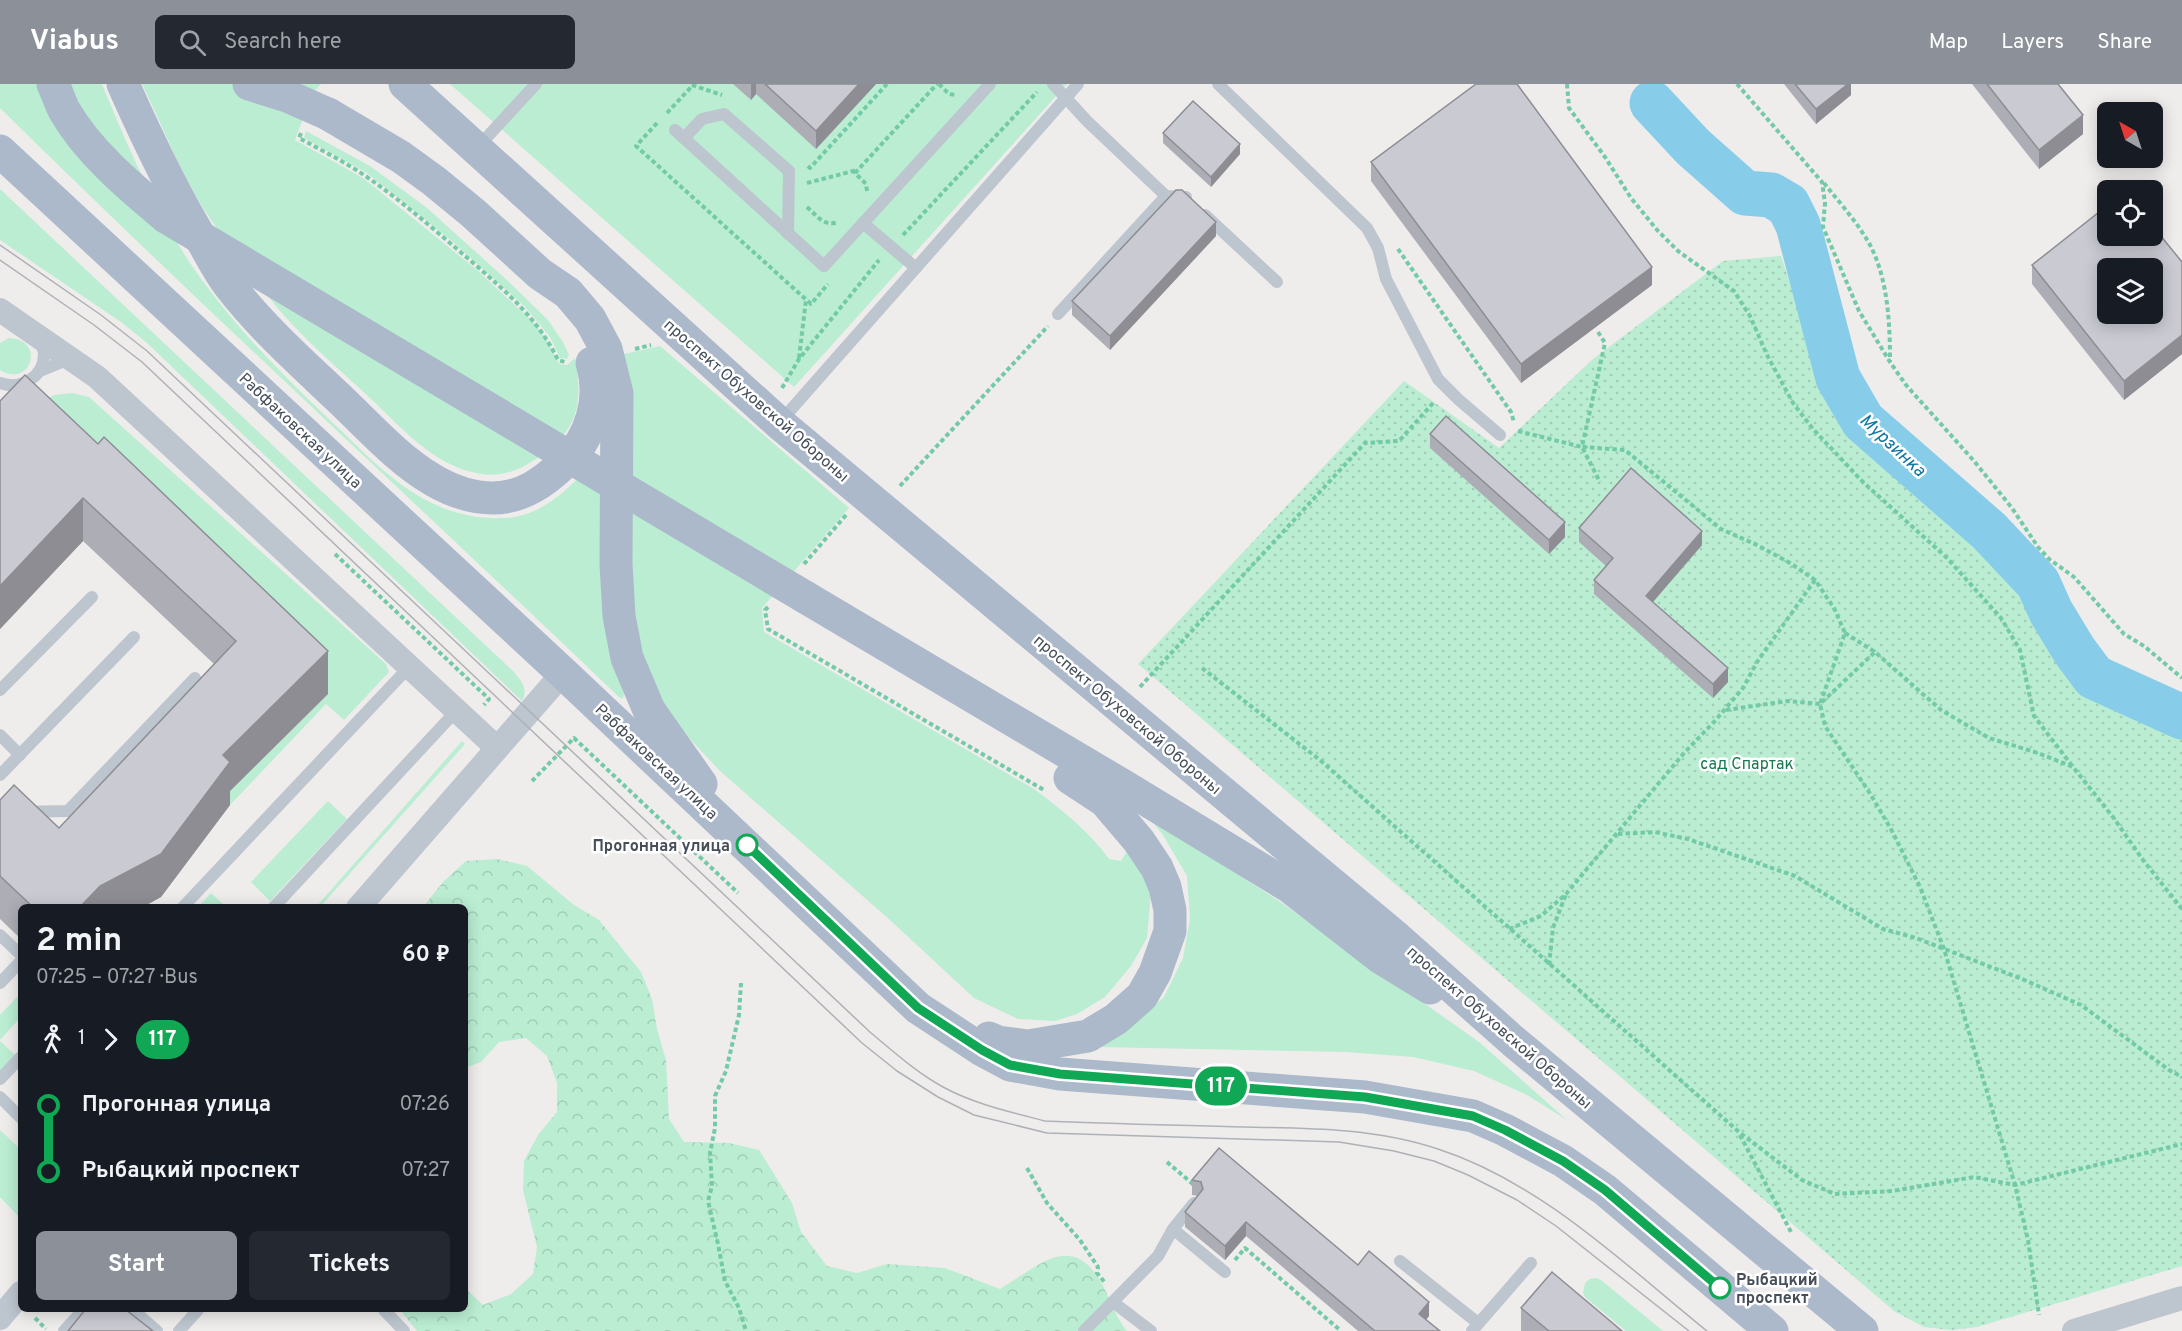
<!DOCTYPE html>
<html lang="en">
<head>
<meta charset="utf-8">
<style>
  :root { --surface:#171b24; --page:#242831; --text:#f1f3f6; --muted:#9ea1a6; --accent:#8c9099 }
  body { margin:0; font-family:Overpass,sans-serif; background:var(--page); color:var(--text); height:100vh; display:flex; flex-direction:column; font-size:22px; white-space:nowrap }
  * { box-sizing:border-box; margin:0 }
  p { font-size:20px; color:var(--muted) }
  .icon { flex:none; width:33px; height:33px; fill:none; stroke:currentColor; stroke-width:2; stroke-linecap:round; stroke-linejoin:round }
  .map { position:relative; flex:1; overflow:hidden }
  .drawer { position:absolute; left:18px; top:820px; width:450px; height:408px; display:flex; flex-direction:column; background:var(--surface); border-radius:9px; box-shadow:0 3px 15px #0003 }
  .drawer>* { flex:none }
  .badge { padding:0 12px; border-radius:20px; font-size:21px; line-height:39px }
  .needle { width:39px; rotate:321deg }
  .controls { position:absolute; left:2097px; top:18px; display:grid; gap:12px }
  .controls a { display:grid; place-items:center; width:66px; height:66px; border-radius:9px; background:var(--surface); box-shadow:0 3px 15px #0003; font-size:30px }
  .map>.badge { position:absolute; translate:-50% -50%; box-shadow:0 0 0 3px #fff }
  .legs { display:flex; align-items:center; gap:9px; height:66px; padding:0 18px; font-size:20px }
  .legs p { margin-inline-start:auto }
  .headline { display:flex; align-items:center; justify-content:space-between; height:102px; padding:0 18px }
  h1 { font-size:33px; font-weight:700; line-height:45px }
  .action { display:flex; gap:12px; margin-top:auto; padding:12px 18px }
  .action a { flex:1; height:69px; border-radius:9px; background:var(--accent); color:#fff; font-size:24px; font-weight:700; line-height:69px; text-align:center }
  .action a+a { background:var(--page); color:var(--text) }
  ul { padding:0 18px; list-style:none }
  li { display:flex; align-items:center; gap:21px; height:66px; font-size:22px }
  li i { display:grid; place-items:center; width:9px; height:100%; margin:0 8px; background:currentColor }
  li i::after { content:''; width:15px; height:15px; margin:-8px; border:4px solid; border-radius:50%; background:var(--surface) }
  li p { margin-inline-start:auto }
  li:first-child i { background:linear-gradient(#0000 50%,currentColor 0) }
  li:last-child i { background:linear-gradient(currentColor 50%,#0000 0) }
  header { display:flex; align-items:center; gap:36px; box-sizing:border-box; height:84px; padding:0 30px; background:var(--accent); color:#fff }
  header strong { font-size:28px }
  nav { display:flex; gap:33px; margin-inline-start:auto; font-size:21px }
  .search { width:420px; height:54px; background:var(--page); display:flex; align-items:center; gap:15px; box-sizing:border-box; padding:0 21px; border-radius:9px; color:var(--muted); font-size:22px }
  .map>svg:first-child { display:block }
  .grass { fill:#baedd2 }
  .forest { fill:url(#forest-crowns) }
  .park { fill:url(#park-dots) }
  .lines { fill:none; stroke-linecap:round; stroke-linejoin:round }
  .river { stroke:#87cde9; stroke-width:45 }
  .path { stroke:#73caa6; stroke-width:4; stroke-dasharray:4.5 3; stroke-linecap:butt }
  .lane { stroke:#bdc5ce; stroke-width:12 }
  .street { stroke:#bdc5ce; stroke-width:24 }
  .primary { stroke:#acb9cb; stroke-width:33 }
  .tram { stroke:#aeb1b6; stroke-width:1.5 }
  .primary-bridge { stroke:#acb9cb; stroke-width:33 }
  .wall { fill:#adaeb5 }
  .shaded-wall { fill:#8d8d93 }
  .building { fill:#c9cad2; stroke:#8d8d93; stroke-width:1.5; fill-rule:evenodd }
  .line-1-casing { stroke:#fff; stroke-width:14 }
  .line-1 { stroke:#10a855; stroke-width:9 }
  .stop-1-dot { fill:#fff; stroke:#10a855; stroke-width:3 }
  .labels { text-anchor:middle; stroke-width:5; stroke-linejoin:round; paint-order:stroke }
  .street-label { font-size:16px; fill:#454e59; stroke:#fff }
  .park-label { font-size:16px; fill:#18784f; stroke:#fff }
  .stop-label { font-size:16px; font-weight:bold; fill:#454e59; stroke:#fff; text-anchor:end }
  .water-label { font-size:18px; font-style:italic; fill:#0f77a2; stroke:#fff }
</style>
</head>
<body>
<header>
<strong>Viabus</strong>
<div class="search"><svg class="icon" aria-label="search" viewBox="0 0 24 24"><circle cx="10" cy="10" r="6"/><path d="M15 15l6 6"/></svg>Search here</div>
<nav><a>Map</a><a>Layers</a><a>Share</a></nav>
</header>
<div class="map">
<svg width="2182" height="1247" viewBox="0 0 2182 1247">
  <defs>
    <pattern id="forest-crowns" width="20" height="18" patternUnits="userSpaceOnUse" patternTransform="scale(1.5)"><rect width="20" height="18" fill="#baedd2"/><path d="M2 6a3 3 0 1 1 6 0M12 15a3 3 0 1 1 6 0" fill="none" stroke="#a1cdb7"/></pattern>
    <pattern id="park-dots" width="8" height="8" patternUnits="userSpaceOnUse" patternTransform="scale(1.5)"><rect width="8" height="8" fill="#baedd2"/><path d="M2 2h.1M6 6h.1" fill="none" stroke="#a1cdb7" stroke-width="1.8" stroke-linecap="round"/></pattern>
  </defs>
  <rect width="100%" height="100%" fill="#efecec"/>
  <!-- grass -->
  <g class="grass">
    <path d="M 0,0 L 102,0 C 124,54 148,109 178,160 C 220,229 277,285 335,341 C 365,369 393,400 430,418 C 455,431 485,437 514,433 C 550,427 573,399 598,374 L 614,581 L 624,610 L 623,614 L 620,614 C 414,417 203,224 0,24 Z"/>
    <path d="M 142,0 L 321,0 L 312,10 L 295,56 L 363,94 L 477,186 L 535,240 L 547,256 L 559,280 L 567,281 L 575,274 C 583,316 579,344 543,370 C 523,385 501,395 476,389 C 432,380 401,343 370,314 C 340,286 308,259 281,228 C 265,210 252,190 237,170 C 227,157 216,144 207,130 C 181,90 163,43 142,0 Z"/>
    <polygon points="450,0 1067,0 794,303"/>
    <polygon points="306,47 370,82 427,124 508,197 548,236 563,258 569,271 567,275 560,274 550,253 524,222 453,158 367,89 304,54"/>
    <path d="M 0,105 L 513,587 C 521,597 529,604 522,617 L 146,258 L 121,238 L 0,156 Z"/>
    <path d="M 9,254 C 47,256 30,305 0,286 L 0,259 Z"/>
    <path d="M 660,262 L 849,424 L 762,524 L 764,548 L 1034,705 C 1062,726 1088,746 1109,775 L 1121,777 L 1126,769 L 1118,747 L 1128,759 L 1151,809 L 1147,854 L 1131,882 L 1105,913 L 1077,930 L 1055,937 L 1018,935 L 974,914 L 890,836 L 720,687 L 689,654 L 663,618 L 641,568 L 632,530 L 624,270 Z"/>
    <polygon points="72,309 89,313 386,580 389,588 344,636 326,620 230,721 223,714 328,610 39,320 54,311"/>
    <polygon points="462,657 465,660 320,823 316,823"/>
    <polygon points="328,717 347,735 270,817 251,798"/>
    <polygon points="1148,732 1279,817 1479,958 1567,1036 1527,1011 1474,987 1413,973 1346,968 1098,963 1131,942 1164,913 1183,874 1190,835 1187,792 1163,751"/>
    <polygon points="211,809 225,822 198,823"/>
    <polygon points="21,909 21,933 0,956 0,931"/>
    <polygon points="0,957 15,971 0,987"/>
    <polygon points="0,1046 21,1066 21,1135 0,1113"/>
    <polygon points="1596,1194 1601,1196 1663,1247 1626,1247 1586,1214 1583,1209 1585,1199 1590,1195"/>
  </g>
  <!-- forest -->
  <path class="forest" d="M 497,775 L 527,782 L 574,821 L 599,836 L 641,888 L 652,915 L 657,945 L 666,976 L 669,1035 L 684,1058 L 729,1059 L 759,1066 L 792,1119 L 801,1148 L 827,1182 L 857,1189 L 887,1180 L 945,1184 L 1000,1205 C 1039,1182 1073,1145 1103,1202 C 1111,1217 1116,1234 1127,1247 L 417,1247 L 400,1226 L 465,1226 L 465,1204 L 483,1221 L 511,1210 L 533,1190 L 537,1163 L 523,1106 L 524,1077 L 538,1051 L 557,1028 L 557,999 L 547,972 L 526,954 L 499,958 L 481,978 L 465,984 L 465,824 L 423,823 L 444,797 L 466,777 Z"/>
  <!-- park -->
  <polygon class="park" points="1781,172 1828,312 1845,338 1885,381 1938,420 2029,502 2044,540 2069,581 2093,604 2170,637 2182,649 2182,1182 1977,1243 1951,1246 1924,1243 1894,1227 1138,580 1404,297 1499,364 1593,275 1723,177"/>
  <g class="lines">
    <!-- river -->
    <polyline class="river" points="1652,19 1693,63 1745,109 1771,111 1788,121 1798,141 1838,294 1863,337 1989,447 2038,499 2051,528 2074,566 2094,593 2182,633"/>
    <!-- path -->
    <g class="path">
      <polyline points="939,0 949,10 955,11"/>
      <polyline points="1567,0 1569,24 1605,73 1631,114 1658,147 1678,167 1734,207 1750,232 1767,271 1793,319 1813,345 1863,398 1947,474 2001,534 2020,566 2034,632 2073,683"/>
      <polyline points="1737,0 1822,98 1825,119 1823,143 1859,227 1890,278 1906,301 1974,377 2012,424 2038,463 2049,475 2074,493 2124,550 2144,562 2182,594"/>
      <polyline points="692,1 722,11"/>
      <polyline points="667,29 693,1"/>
      <polyline points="657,39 636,62 811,220 828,200"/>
      <path d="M 301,49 L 299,54 C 321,66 345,78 367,93 C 403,118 437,148 471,177 C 506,208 537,233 558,276 L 565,278"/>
      <polyline points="808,82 810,84 887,0"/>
      <polyline points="807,99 857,86"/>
      <path d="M 1824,99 C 1839,118 1857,138 1869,159 C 1888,194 1890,239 1890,278"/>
      <polyline points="867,107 866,100 855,89 937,0"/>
      <path d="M 807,123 C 817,132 824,143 838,138"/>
      <polyline points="903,151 1037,8"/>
      <polyline points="1398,165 1511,328 1514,338"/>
      <polyline points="1598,248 1605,259 1582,363 1625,366 1721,445 1757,461 1790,479 1815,496 1834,524 1845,549 1820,620 1825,642 1871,711 1892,747 1920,803 1944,865 2015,1101 2028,1156 2039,1231"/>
      <polyline points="635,265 651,261"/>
      <polyline points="799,274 806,216"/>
      <polyline points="782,304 799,275 879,176"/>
      <polyline points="1518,347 1582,363 1600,398"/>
      <polyline points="900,402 1048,242"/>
      <polyline points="335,470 489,615 484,621"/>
      <polyline points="804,480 846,431"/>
      <polyline points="768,523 765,526 768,545 1044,706"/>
      <polyline points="1845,549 1875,568 1941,626 1989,654 2038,669 2073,683 2113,733 2143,776 2182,825"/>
      <polyline points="1202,584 1320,676 1739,1048 1802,1096 1835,1110 1892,1107 1974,1093 2015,1101 2182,1060"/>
      <polyline points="1140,603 1365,359 1399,357 1434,318"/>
      <polyline points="1726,626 1788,617 1820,620 1875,568"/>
      <polyline points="532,697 574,654 738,809"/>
      <polyline points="1618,750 1655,748 1688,755 1795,792 1883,845 1916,854 2022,895 2081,921 2169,986 2182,993"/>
      <polyline points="1509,845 1541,832 1566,810 1684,669 1714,638 1743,604 1757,578 1815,496"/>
      <polyline points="1549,881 1553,844 1566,810"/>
      <polyline points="741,899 739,931 726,987 715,1012 715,1044 710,1069 712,1102 708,1117 718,1160 725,1197 739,1224 746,1247"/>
      <polyline points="1740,1051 1791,1148"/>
      <polyline points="1167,1078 1194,1101"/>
      <polyline points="1027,1084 1047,1119 1080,1156 1098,1183 1097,1189 1106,1200"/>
      <polyline points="1235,1176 1245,1164 1341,1247"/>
      <polyline points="35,1234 46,1245"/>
    </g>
    <!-- lane -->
    <g class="lane">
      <polyline points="1053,0 1087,37 1166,112 1186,113"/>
      <polyline points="1218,0 1367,144 1378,164 1386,195 1438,295 1459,316 1500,351"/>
      <polyline points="675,46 824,182 990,0"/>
      <polyline points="684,54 702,35 724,30 789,87 788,150"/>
      <polyline points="477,64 536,0"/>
      <polyline points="1205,131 1277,198"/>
      <polyline points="863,139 916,184"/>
      <polyline points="1058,230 1166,112"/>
      <polyline points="40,287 62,278 73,278"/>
      <path d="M 0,299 C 20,306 44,294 44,270 C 44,266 41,261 40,256"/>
      <polyline points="780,338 1078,0"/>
      <polyline points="0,606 92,513"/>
      <polyline points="0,651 20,671"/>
      <polyline points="0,691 134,553"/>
      <polyline points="0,740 12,728 68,727 195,594"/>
      <polyline points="182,824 410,582"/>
      <polyline points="273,824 457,626"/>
      <polyline points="0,851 21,871"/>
      <polyline points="0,899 21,877"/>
      <polyline points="0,995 21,973"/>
      <polyline points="0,1013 21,1034"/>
      <polyline points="1173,1145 1225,1188"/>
      <polyline points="1400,1177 1478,1239"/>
      <polyline points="1113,1218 1151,1247"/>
      <polyline points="133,1226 157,1247"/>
      <polyline points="384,1226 404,1247"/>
      <polyline points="64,1247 83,1226"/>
      <polyline points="179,1247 198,1226"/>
      <polyline points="1084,1247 1158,1172 1173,1145 1194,1119"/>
      <polyline points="1472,1247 1531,1179"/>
    </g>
    <!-- street -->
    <g class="street">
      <polyline points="0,226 97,293 497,664"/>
      <polyline points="358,824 563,589"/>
      <polyline points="0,1234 21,1209"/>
      <polyline points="2074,1247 2182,1214"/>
    </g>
    <!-- primary -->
    <g class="primary">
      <path d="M 53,0 C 57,8 60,18 64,26 C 88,68 129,102 166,133"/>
      <path d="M 123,0 C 147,54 172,107 203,158 C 211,172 219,188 229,201 C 262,244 304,281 343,318 C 371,345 399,376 433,396 C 450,406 472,414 493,414 C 522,414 544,398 564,379 C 591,355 603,314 592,279"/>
      <polyline points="405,0 779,339 1397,854 1513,957 1862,1247"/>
      <polyline points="328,30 401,73 434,97 473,129 540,190 568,209 590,235 606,265 617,309 616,480 619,532 627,574 649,626 701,700"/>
      <polyline points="0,67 563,589 918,924 982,966 1010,981 1060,990 1365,1013 1473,1032 1505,1046 1563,1077 1605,1106 1772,1247"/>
      <polyline points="805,513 1122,701 1290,803 1381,874 1430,904"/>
      <polyline points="989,954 998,958 1028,962 1088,952 1116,935 1142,912 1155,889 1170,847 1170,826 1165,803 1157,784 1139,757 1105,717 1070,694"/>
    </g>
    <!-- tram -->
    <g class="tram">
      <path d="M 0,161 L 101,231 L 147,267 L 871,949 C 894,968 917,989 943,1003 C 974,1020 1011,1028 1045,1037 C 1112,1040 1178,1041 1245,1043 C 1310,1044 1376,1044 1438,1065 C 1542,1099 1624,1180 1707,1247"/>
      <polyline points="0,176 94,241 142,278 862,959 897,987 938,1013 974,1031 1047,1049 1339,1058 1394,1067 1434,1077 1468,1091 1517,1116 1556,1142 1689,1247"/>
    </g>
    <!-- primary-bridge -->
    <g class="primary-bridge">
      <polyline points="249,0 287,12 328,30"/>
      <polyline points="166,133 805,513"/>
    </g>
  </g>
  <!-- wall -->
  <g class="wall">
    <polygon points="733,0 876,0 816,65 756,10 751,16"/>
    <polygon points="1784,0 1851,0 1851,11 1816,40"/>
    <polygon points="1972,0 2058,0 2083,50 2039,85"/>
    <polygon points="1163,49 1240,70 1211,103 1163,59"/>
    <polygon points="1371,78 1652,201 1521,299 1371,97"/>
    <polygon points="1216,152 1110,266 1072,231 1072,217"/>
    <polygon points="2182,178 2182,270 2124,316 2032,200 2032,181"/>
    <polygon points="0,317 328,610 230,707 230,721 161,813 141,824 21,824 21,855 0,835 0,716 59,744 214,580 83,457 0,545"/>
    <polygon points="1430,350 1565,453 1549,470 1430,364"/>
    <polygon points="1579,444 1702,461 1653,518 1728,598 1713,614 1594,510 1594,496 1606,482 1579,458"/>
    <polygon points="1219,1064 1358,1181 1429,1232 1426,1236 1440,1247 1358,1247 1246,1152 1225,1176 1185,1143 1185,1128 1198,1112 1192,1111 1192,1096"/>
    <polygon points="1521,1224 1622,1247 1521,1247"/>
  </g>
  <!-- shaded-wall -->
  <g class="shaded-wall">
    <polygon points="751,0 756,0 756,10 751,16"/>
    <polygon points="859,0 876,0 816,65 816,47"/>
    <polygon points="1848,0 1851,0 1851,11 1816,40 1816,25"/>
    <polygon points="2083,31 2083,50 2039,85 2039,66"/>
    <polygon points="1240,60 1240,70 1211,103 1211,93"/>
    <polygon points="1216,138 1216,152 1110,266 1110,252"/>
    <polygon points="1652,183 1652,201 1521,299 1521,280"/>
    <polygon points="2182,251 2182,270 2124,316 2124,297"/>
    <polygon points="83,414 83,457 0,545 0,502"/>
    <polygon points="1565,438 1565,453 1549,470 1549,456"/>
    <polygon points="1702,447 1702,461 1646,526 1646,512"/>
    <polygon points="328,567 328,610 230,707 230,721 161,813 141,824 79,824 223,671"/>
    <polygon points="1728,584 1728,598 1713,614 1713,600"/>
    <polygon points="1246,1138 1246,1152 1225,1176 1225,1162"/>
    <polygon points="1429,1218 1429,1232 1419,1244 1419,1230"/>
  </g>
  <!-- building -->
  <g class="building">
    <polygon points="765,0 859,0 816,47"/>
    <polygon points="1476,0 1517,0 1652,183 1521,280 1371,78"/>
    <polygon points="1795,0 1848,0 1816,25"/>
    <polygon points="1987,0 2058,0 2083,31 2039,66"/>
    <polygon points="1193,17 1240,60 1211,93 1163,49"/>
    <polygon points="1176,106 1182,106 1216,138 1110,252 1072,217"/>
    <path d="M 2108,121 L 2108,152 L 2152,152 L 2152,141 L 2182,178 L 2182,251 L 2124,297 L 2032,181 ZM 2108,184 L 2152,184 L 2152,230 L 2108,230 Z"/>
    <polygon points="25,291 98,360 104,353 328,567 223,671 230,678 161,770 100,802 79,824 34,824 0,792 0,716 14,701 59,744 236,557 83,414 0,502 0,317"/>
    <polygon points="1446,332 1565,438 1549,456 1430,350"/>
    <polygon points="1631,384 1702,447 1646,512 1728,584 1713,600 1594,496 1613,474 1579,444"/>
    <polygon points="1219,1064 1358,1181 1369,1167 1429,1218 1419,1230 1440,1247 1375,1247 1246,1138 1225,1162 1185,1128 1203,1105 1201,1098 1192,1096"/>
    <polygon points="1552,1188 1622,1247 1549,1247 1521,1224"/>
    <polygon points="85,1226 126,1226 153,1247 68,1247"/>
  </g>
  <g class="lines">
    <!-- line-1 casing -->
    <g class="line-1-casing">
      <polyline id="line-1" points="747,761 918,924 982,966 1010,981 1060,990 1365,1013 1473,1032 1505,1046 1563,1077 1605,1106 1720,1204"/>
    </g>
    <!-- line-1 -->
    <use href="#line-1" class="line-1"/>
  </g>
  <!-- markers -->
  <g class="stop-1-dot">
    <circle cx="747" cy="761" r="10"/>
    <circle cx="1720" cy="1204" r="10"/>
  </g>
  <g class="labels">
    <!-- street labels -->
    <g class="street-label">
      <text transform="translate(757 316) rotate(41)" y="6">проспект Обуховской Обороны</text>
      <text transform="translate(301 346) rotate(43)" y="6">Рабфаковская улица</text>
      <text transform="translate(1128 630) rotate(40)" y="6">проспект Обуховской Обороны</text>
      <text transform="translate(657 677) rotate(43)" y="6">Рабфаковская улица</text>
      <text transform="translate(1500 943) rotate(41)" y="6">проспект Обуховской Обороны</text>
    </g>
    <!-- park labels -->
    <g class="park-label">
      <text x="1747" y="685">сад Спартак</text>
    </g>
    <!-- stop labels -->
    <g class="stop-label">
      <text x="730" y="767">Прогонная улица</text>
      <text x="1736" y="1201" text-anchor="start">Рыбацкий<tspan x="1736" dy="18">проспект</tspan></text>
    </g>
    <!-- water labels -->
    <g class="water-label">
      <text transform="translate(1893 361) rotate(43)" y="6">Мурзинка</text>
    </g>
  </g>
</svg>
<div class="controls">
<a><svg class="needle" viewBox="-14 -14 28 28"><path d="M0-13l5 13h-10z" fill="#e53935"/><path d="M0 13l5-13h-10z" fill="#9ea1a6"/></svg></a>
<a><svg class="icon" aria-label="locate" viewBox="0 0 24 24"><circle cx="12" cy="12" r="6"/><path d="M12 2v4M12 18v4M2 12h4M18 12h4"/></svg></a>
<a><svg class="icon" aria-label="layers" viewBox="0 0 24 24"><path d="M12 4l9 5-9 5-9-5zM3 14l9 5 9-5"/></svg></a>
</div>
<b class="badge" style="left:1221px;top:1002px;background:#10a855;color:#fff">117</b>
<section class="drawer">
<div class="headline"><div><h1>2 min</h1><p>07:25 – 07:27 · Bus</p></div><b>60 ₽</b></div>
<div class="legs"><svg class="icon" aria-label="walk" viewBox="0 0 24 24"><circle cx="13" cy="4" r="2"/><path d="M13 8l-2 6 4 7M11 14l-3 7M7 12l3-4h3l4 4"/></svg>1<svg class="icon" aria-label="forward" viewBox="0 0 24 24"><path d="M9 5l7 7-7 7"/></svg><b class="badge" style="background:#10a855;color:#fff">117</b></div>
<ul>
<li><i style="color:#10a855"></i><b>Прогонная улица</b><p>07:26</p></li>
<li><i style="color:#10a855"></i><b>Рыбацкий проспект</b><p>07:27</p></li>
</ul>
<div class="action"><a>Start</a><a>Tickets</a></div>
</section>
</div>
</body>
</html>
